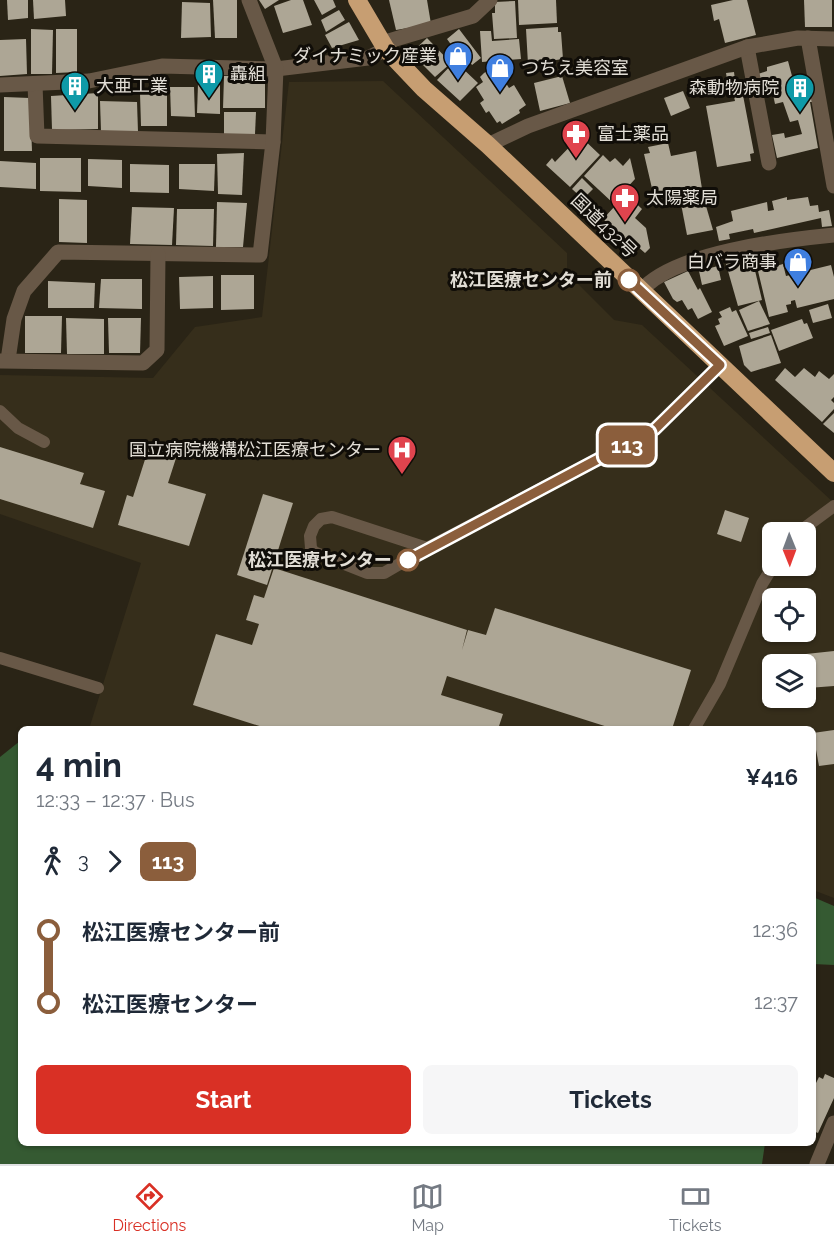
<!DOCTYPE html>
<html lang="en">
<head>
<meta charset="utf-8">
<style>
  :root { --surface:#fff; --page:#f6f6f7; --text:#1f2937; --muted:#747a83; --line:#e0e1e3; --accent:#d93025 }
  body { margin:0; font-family:Raleway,"Noto Sans JP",sans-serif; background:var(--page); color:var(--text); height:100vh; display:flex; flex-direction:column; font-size:22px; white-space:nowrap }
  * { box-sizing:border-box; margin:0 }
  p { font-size:20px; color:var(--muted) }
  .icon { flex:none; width:33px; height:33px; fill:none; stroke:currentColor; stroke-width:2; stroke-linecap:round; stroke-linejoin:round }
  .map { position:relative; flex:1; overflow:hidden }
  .panel { position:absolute; left:18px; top:726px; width:798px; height:420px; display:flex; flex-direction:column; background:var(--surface); border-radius:9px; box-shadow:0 2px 4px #0004 }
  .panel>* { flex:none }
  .badge { padding:0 12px; border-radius:9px; font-size:21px; line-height:39px }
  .needle { width:39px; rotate:179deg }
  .buttons { position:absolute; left:762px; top:522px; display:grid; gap:12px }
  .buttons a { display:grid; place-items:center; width:54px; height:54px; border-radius:9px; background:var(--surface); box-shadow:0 2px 4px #0004; font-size:30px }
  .map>.badge { position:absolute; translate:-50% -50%; box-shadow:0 0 0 3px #fff }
  .legs { display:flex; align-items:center; gap:9px; height:66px; padding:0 18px; font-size:20px }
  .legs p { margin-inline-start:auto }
  .summary { display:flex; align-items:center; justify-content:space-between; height:102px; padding:0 18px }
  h1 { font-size:33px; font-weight:700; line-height:45px }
  .cta { display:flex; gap:12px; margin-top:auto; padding:12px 18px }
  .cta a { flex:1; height:69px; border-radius:9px; background:var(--accent); color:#fff; font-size:24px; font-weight:700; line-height:69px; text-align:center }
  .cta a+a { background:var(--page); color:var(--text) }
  ul { padding:0 18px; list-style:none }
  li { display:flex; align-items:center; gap:21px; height:72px; font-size:22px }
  li i { display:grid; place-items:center; width:9px; height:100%; margin:0 8px; background:currentColor }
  li i::after { content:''; width:15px; height:15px; margin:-8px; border:4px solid; border-radius:50%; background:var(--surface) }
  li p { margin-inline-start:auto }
  li:first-child i { background:linear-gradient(#0000 50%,currentColor 0) }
  li:last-child i { background:linear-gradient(currentColor 50%,#0000 0) }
  .tabs { display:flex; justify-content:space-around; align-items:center; height:84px; border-top:2px solid var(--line); background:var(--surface); font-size:16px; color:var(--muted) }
  .tabs a { display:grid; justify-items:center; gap:3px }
  .tabs .active { color:var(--accent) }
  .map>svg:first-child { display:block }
  .built { fill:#362e1b; fill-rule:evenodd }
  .forest { fill:#355a32 }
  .building { fill:#ada695 }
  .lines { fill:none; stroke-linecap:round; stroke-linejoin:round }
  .lane { stroke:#685847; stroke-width:12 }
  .street { stroke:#685847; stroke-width:15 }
  .highway { stroke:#c79e72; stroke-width:18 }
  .line-1-casing { stroke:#fff; stroke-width:14 }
  .line-1 { stroke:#8b5e3c; stroke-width:9 }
  .stop-1-dot { fill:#fff; stroke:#8b5e3c; stroke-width:3 }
  .labels { text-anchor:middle; stroke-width:6; stroke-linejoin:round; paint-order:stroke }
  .poi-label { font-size:18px; fill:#e2ded6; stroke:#100d08; text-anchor:start }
  .street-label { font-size:18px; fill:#e2ded6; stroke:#100d08 }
  .stop-label { font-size:18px; font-weight:bold; fill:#e2ded6; stroke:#100d08; text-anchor:end }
</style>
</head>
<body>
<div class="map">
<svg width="834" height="1164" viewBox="0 0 834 1164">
  <rect width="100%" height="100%" fill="#2a2416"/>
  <!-- built -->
  <path class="built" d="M 383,81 L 567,253 L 567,273 L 614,320 L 642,325 L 834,503 L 834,898 L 813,890 L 813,729 L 89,729 L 141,563 L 0,514 L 0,375 L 153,378 L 195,327 L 262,317 L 289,82 ZM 772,532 L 806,532 L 806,566 L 772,566 ZM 772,598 L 806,598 L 806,632 L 772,632 ZM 772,664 L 806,664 L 806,698 L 772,698 Z"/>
  <!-- forest -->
  <g class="forest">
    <polygon points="20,741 21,1143 765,1143 762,1164 0,1164 0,757"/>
    <polygon points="813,897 834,906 834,965 813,964"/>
  </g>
  <!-- building -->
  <g class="building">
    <polygon points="7,0 28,0 28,18 8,20"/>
    <polygon points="33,0 65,0 66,16 34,19"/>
    <polygon points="213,0 237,0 237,38 215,38"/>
    <polygon points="259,0 279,0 265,9"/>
    <polygon points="291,0 303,0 312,25 283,33 274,6"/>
    <polygon points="314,0 333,0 336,7 322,15"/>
    <polygon points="389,0 427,0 431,24 396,30"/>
    <polygon points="518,0 556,0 557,23 519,25"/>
    <polygon points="733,0 747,0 756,35 725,43 719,19 714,21 711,5"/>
    <polygon points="804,0 832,0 832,27 805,27"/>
    <polygon points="515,1 517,38 494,39 492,13 495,13 495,2"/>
    <polygon points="182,2 210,3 211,37 181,38"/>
    <polygon points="339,10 345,20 326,32 321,20"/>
    <polygon points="349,22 359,40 332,48 325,35"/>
    <polygon points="558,27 558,32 561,32 563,59 528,64 526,29"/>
    <polygon points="31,29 53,30 52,74 31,74"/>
    <polygon points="56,29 77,29 77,72 56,73"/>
    <polygon points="459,29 481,58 472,65 468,59 466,60 462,55 460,57 447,39"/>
    <polygon points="480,31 491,31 492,41 519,39 521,59 482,62"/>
    <polygon points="427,38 451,63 435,77 411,53"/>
    <polygon points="26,39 27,74 0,76 0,40"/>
    <polygon points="788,61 792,76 799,74 804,94 811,92 813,102 810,102 818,148 777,158 772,135 784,133 785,138 802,134 798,120 790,122 783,102 775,104 771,85 761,88 758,74 767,71 767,67"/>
    <polygon points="453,63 458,68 460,66 478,83 460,101 437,80"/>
    <polygon points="495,66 509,88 514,85 526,105 519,110 520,113 502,124 500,121 497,123 489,111 486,113 480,103 484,100 476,87 483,82 480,77 484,73"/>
    <polygon points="734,72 736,89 729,91 726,73"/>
    <polygon points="224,76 265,76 265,108 223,108"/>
    <polygon points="562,76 570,103 540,111 534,83"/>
    <polygon points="198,84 220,84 220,114 197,113"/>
    <polygon points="170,87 194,87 195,117 171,116"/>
    <polygon points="742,90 754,153 750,154 751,161 717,167 706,106 735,101 733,92"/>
    <polygon points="683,91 690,108 671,116 664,98"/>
    <polygon points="98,93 98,129 52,130 51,96"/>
    <polygon points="140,93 167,93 167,126 141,126"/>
    <polygon points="4,97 30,98 32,151 4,151"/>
    <polygon points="100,101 137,102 138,132 101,131"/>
    <polygon points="224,112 256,112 255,134 224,135"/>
    <polygon points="580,136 600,155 570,187 546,165 552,158 555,162"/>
    <polygon points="668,143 671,156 696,151 703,195 683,198 682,192 654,197 644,154 650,153 648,147"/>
    <polygon points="244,153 242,195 218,194 217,154"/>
    <polygon points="603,155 610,162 615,158 623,166 630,158 635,179 613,203 584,176"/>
    <polygon points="40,158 81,158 81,192 40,191"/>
    <polygon points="88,159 122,160 122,188 88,186"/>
    <polygon points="0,161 36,163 36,189 0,187"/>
    <polygon points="130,164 169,165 169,193 130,192"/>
    <polygon points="179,164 215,164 214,191 179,189"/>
    <polygon points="582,178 593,189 583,199 572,189"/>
    <polygon points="626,194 642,209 635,218 646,228 650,248 645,253 637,246 635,248 603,219"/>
    <polygon points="787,197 787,200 808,197 810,206 818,205 819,212 829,210 832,226 822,227 821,218 754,233 753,229 729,234 730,239 719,241 716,227 733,221 731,211 767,202 768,211 774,210 772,201"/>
    <polygon points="59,199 87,200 87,243 59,242"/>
    <polygon points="704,199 713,230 687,235 681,204"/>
    <polygon points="217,202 247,203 243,247 216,247"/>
    <polygon points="132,207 174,208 172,245 130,244"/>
    <polygon points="177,209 214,209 213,246 176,245"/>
    <polygon points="752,258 762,300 738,306 726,264"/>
    <polygon points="783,264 786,276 831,265 834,277 834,299 797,308 795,300 791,301 791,304 786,305 788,312 769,317 758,271"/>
    <polygon points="718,266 721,280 702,285 699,271"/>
    <polygon points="688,271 698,290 700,288 712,312 698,319 692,308 688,310 682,300 677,302 673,299 664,282"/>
    <polygon points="221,275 254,275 254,309 221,310"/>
    <polygon points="213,276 213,308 180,309 179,277"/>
    <polygon points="101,279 142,279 142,309 99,308"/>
    <polygon points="48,281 95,283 94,308 48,308"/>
    <polygon points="759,301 770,324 748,331 739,310"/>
    <polygon points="828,304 832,318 813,323 809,310"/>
    <polygon points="730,307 732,312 736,310 748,336 724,346 715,326 720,324 718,319 722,317 719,312"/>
    <polygon points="25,316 62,316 61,353 25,353"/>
    <polygon points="66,318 104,319 104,354 67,354"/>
    <polygon points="108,318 141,318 140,353 109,353"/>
    <polygon points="802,319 804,324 807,323 813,338 779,351 771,330"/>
    <polygon points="768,327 770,333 751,339 749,333"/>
    <polygon points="771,335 781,363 751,372 744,365 739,346"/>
    <polygon points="785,368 795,377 804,368 815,377 819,371 829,379 834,374 834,397 831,400 834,403 834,409 822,422 775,380"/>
    <polygon points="834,413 834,433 823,424"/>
    <polygon points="0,447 84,473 80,484 105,491 93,528 0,499"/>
    <polygon points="149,447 177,455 168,483 206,494 189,546 118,525 127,495 133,497"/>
    <polygon points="263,494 293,503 267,585 237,575"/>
    <polygon points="725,510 749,518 741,542 717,534"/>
    <polygon points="274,568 467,630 462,650 468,630 486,635 495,608 691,670 672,729 614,729 447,676 441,695 503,714 498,729 269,729 193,705 216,634 252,645 259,624 246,620 254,595 264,598"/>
    <polygon points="834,651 834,686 808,688 806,654"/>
    <polygon points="834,730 834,764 819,766 813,733"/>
    <polygon points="825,1074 834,1078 834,1098 818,1133 813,1131 813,1089 819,1077 823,1079"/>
  </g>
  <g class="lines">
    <!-- lane -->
    <g class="lane">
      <polyline points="0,411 18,428 44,442"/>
      <polyline points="799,532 834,506"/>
      <polyline points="427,548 332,517 321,519 314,526 310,536 311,548 314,552 367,573 384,573 427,548 655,429 720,365"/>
      <polyline points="0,658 98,688"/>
      <polyline points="694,729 720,684 762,584 773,566"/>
    </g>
    <!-- street -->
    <g class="street">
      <polyline points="808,38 834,186"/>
      <polyline points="382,43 473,16 490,0"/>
      <polyline points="747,47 769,163"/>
      <polyline points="35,84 37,136 273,142"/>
      <polyline points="0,85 89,81 162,66 276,69 368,58 386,49"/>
      <polyline points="488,145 528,126 747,47 798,38 834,39"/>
      <path d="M 641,291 C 674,252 784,240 834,235"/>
      <polyline points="8,360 14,319 24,291 58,252 260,255 273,142 276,69 249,0"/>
      <polyline points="0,361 143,363 157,350 158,254"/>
      <polyline points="817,1164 834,1123"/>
    </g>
    <!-- highway -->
    <polyline class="highway" points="357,0 386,49 424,89 488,145 834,473"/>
  </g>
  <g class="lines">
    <!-- line-1 casing -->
    <g class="line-1-casing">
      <polyline id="line-1" points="408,560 655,429 720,365 629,280"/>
    </g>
    <!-- line-1 -->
    <use href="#line-1" class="line-1"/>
  </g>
  <!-- icons -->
  <defs>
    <g id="shop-pin" transform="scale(1.5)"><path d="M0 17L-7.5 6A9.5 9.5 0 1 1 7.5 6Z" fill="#3f7fe0" stroke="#100d08"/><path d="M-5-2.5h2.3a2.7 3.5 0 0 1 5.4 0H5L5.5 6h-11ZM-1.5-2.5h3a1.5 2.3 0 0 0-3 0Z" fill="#fff"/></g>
    <g id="building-pin" transform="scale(1.5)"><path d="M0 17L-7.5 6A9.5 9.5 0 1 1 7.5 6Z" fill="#0f9aa8" stroke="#100d08"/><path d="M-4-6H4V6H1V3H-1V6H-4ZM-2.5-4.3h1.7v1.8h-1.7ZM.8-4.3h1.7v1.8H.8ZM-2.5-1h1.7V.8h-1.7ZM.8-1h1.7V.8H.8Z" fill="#fff"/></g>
    <g id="pharmacy-pin" transform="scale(1.5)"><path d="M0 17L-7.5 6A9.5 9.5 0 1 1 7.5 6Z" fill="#e0444e" stroke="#100d08"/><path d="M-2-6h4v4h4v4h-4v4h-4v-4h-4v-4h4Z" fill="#fff"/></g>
    <g id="hospital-pin" transform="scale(1.5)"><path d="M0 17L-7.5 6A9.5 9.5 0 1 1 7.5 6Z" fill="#e0444e" stroke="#100d08"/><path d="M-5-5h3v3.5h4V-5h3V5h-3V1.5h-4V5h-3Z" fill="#fff"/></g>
  </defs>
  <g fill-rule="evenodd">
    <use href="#shop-pin" x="458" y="56"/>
    <use href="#shop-pin" x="500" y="68"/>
    <use href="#building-pin" x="209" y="74"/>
    <use href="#building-pin" x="75" y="86"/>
    <use href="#building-pin" x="800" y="88"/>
    <use href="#pharmacy-pin" x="576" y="134"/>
    <use href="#pharmacy-pin" x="625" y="198"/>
    <use href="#shop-pin" x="798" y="262"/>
    <use href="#hospital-pin" x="402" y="450"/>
  </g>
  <!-- markers -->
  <g class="stop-1-dot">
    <circle cx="629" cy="280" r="10"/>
    <circle cx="408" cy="560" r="10"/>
  </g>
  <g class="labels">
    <!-- poi labels -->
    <g class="poi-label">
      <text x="437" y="62" text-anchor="end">ダイナミック産業</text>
      <text x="521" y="74">つちえ美容室</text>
      <text x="230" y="80">轟組</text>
      <text x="96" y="92">大亜工業</text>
      <text x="779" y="94" text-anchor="end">森動物病院</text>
      <text x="597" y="140">富士薬品</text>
      <text x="646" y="204">太陽薬局</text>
      <text x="777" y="268" text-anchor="end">白バラ商事</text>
      <text x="381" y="456" text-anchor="end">国立病院機構松江医療センター</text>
    </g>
    <!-- street labels -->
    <g class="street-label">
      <text transform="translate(604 226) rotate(44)" y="6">国道432号</text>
    </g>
    <!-- stop labels -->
    <g class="stop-label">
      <text x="612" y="286">松江医療センター前</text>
      <text x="392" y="566">松江医療センター</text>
    </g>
  </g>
</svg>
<div class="buttons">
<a><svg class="needle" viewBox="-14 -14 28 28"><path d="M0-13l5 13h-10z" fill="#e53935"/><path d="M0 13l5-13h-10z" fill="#747a83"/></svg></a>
<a><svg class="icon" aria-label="locate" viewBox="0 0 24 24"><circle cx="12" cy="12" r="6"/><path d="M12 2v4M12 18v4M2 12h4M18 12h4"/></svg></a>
<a><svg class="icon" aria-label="layers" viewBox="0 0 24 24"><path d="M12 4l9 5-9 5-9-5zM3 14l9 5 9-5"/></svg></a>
</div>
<b class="badge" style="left:627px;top:445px;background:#8b5e3c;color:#fff">113</b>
<section class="panel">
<div class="summary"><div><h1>4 min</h1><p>12:33 – 12:37 · Bus</p></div><b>¥416</b></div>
<div class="legs"><svg class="icon" aria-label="walk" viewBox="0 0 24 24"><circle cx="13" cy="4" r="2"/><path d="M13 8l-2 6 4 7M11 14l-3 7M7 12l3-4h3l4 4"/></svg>3<svg class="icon" aria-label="forward" viewBox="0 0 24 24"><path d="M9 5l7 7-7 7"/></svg><b class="badge" style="background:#8b5e3c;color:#fff">113</b></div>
<ul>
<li><i style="color:#8b5e3c"></i><b>松江医療センター前</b><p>12:36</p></li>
<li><i style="color:#8b5e3c"></i><b>松江医療センター</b><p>12:37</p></li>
</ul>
<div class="cta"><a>Start</a><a>Tickets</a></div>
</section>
</div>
<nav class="tabs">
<a class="active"><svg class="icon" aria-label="directions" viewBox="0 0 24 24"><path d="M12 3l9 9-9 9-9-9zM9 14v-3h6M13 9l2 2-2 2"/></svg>Directions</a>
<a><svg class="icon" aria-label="map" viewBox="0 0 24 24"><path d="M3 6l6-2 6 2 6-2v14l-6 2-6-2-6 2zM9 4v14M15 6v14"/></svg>Map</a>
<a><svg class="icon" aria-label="tickets" viewBox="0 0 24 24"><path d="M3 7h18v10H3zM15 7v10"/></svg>Tickets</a>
</nav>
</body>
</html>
